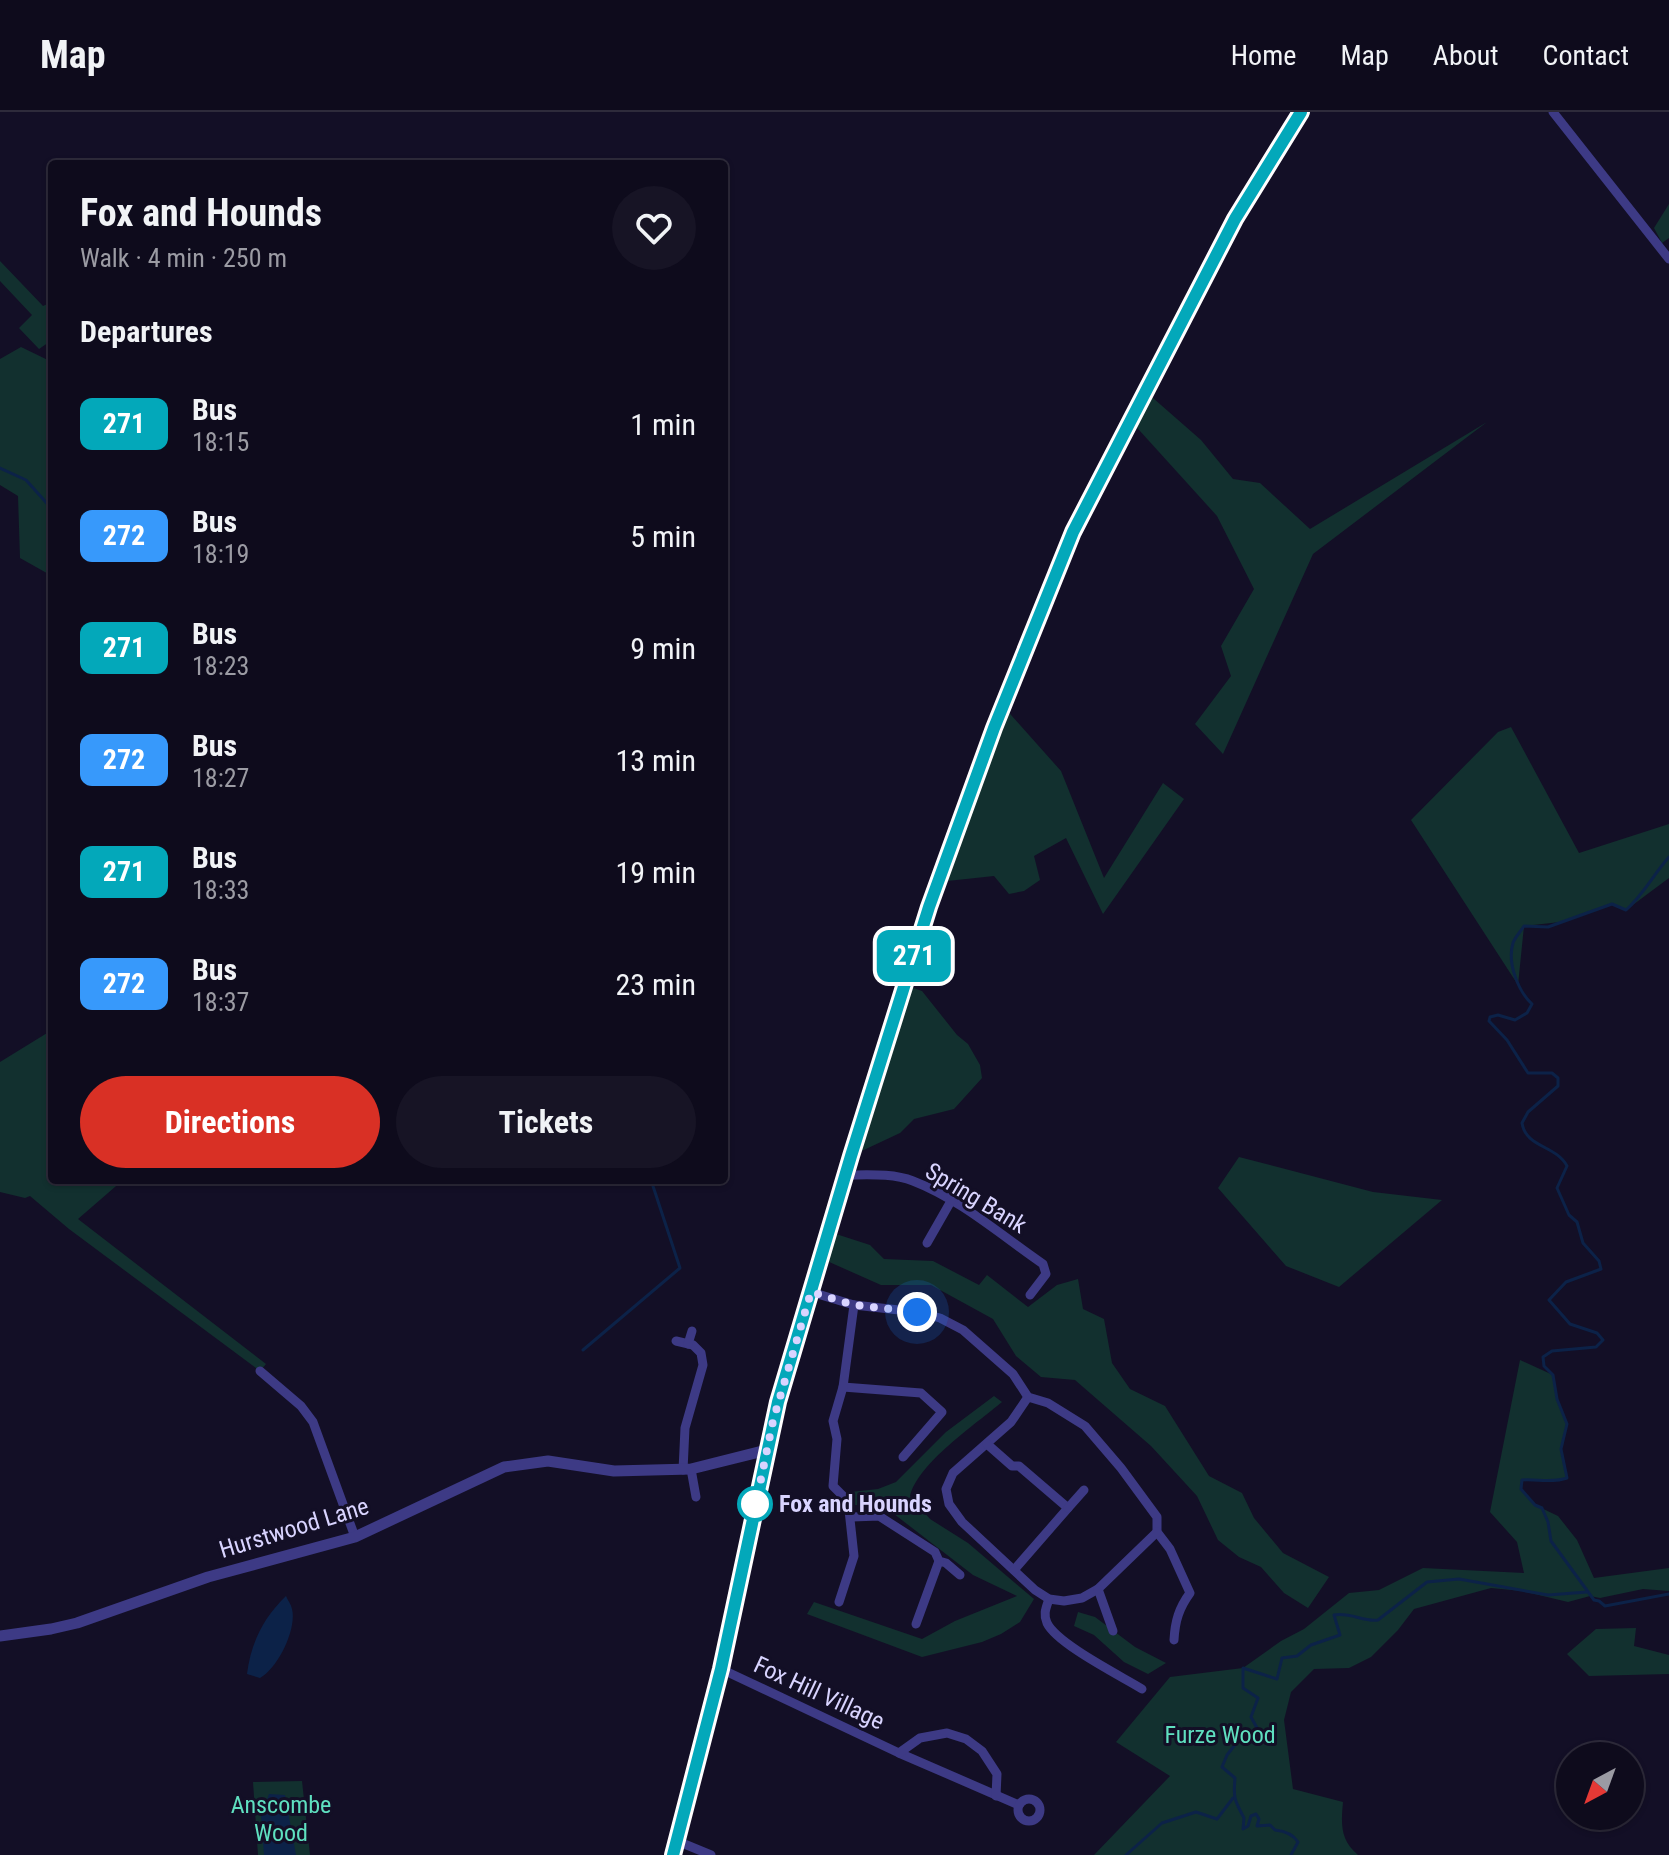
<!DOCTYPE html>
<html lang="en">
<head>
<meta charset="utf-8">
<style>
  :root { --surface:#0e0b1c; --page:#171425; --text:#f1f3f6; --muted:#9b9ba3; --line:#2e2b3b; --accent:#d93025 }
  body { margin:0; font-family:"Roboto Condensed",sans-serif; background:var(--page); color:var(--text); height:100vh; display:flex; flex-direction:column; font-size:30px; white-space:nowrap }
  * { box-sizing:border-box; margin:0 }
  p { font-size:26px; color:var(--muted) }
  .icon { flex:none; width:44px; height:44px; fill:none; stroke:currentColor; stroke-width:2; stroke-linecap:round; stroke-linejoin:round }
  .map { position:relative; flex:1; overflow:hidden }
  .panel { position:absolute; left:48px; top:48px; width:680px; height:1024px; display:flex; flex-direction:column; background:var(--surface); border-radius:8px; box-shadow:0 2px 6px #0004,0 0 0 2px var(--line) }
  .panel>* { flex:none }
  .badge { padding:0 16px; border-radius:12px; font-size:28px; line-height:52px }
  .needle { width:52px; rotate:221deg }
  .buttons { position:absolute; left:1556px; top:1630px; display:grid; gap:16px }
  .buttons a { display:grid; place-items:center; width:88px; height:88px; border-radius:50%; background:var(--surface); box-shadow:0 2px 6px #0004,0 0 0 2px var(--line); font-size:40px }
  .you { position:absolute; width:40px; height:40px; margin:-20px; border:6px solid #fff; border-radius:50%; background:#1a73e8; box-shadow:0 0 0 12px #1a73e833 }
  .map>.badge { position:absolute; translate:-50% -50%; box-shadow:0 0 0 4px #fff }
  h2 { padding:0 32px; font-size:30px; line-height:72px }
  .round { display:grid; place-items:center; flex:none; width:84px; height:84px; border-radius:42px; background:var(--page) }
  .summary { display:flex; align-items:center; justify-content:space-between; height:136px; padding:0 32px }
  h1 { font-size:38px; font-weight:700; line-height:60px }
  .cta { display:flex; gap:16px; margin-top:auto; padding:16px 32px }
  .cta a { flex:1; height:92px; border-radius:48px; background:var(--accent); color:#fff; font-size:32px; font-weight:700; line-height:92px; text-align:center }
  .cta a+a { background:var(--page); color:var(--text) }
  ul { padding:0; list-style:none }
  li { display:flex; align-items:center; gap:24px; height:112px; padding:0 32px }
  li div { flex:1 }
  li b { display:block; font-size:30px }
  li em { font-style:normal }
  li .badge { min-width:88px; font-weight:700; text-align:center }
  header { display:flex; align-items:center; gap:48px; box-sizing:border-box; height:112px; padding:0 40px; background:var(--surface); border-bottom:2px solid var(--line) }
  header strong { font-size:38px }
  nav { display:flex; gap:44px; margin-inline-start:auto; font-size:28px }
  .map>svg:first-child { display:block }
  .green { fill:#12302f }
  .water { fill:#0c2248 }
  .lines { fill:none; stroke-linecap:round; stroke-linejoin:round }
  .stream { stroke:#0c2248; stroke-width:3 }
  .minor { stroke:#3d3a85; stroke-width:9 }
  .tertiary { stroke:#3d3a85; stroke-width:11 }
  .secondary { stroke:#6f6bff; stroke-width:12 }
  .line-casing { stroke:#fff; stroke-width:18 }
  .line { stroke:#03a8ba; stroke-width:12 }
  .walk { stroke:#d9d4ff; stroke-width:8; stroke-dasharray:0 14.4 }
  .stop-dot { fill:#fff; stroke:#03a8ba; stroke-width:4 }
  .labels { text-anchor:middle; stroke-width:6; stroke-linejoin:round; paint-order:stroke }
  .street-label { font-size:24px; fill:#d9d4ff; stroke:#130f26 }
  .stop-label { font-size:24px; font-weight:bold; fill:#d9d4ff; stroke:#130f26; text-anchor:start }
  .park-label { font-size:24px; fill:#5fe0c0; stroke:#130f26 }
</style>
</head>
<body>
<header>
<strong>Map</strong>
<nav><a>Home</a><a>Map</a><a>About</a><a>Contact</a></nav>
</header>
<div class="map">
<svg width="1669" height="1743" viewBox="0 0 1669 1743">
  <rect width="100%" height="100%" fill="#130f26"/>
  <!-- green -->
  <g class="green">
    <polygon points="1669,92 1669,126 1662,131 1654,116"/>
    <polygon points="0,149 43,194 52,190 52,228 39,237 19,216 32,203 0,169"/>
    <polygon points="21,235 52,250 52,464 20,446 18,384 0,373 0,247"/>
    <polygon points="1145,279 1201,328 1233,367 1260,371 1310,417 1487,310 1313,442 1223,642 1195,612 1231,564 1221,534 1254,477 1217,404 1130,308"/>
    <polygon points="1003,594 1061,659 1104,766 1163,671 1184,687 1103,802 1066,726 1034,744 1040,768 1024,779 1009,782 994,764 938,770"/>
    <polygon points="1511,615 1579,741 1669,712 1669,766 1626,798 1612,792 1560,810 1524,814 1518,873 1411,708 1498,620"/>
    <polygon points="905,873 922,879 957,923 968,932 980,953 982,966 954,997 914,1007 900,1021 851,1044"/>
    <polygon points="52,918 52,1068 123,1068 78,1107 266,1252 260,1259 69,1117 30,1084 25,1086 0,1080 0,950"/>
    <polygon points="1239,1045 1373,1080 1442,1088 1339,1175 1286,1154 1218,1076"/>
    <polygon points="836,1122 870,1133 884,1147 933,1149 979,1173 987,1163 1028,1195 1057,1173 1078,1167 1083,1197 1104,1207 1112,1251 1130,1277 1165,1294 1209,1364 1242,1381 1254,1406 1283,1441 1329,1465 1308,1496 1284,1481 1261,1455 1239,1445 1218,1428 1197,1384 1151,1334 1075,1268 1041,1265 1016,1244 993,1207 931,1173 881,1173 827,1149"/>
    <path d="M 1520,1248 L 1553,1263 L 1557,1287 L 1567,1312 L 1561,1337 L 1567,1366 C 1554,1371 1537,1367 1523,1368 L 1521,1378 L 1535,1393 L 1558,1404 L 1577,1428 L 1594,1466 L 1669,1456 L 1669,1479 L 1643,1477 L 1600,1486 L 1590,1484 L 1568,1490 L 1522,1479 L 1491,1476 L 1414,1497 L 1398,1518 L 1371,1545 L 1349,1556 L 1314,1557 L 1291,1580 L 1284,1608 L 1293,1677 L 1343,1690 C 1341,1712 1340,1728 1358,1743 L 1094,1743 L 1170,1664 L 1116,1630 L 1170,1565 L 1243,1556 L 1281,1529 L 1304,1517 L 1349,1481 L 1379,1478 L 1423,1456 L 1524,1461 L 1517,1430 L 1490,1400 Z"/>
    <path d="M 994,1284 L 1002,1290 C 976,1312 918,1351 910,1384 L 930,1407 L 968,1431 L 1034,1487 L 1020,1510 L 1001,1522 L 982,1530 L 922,1545 L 807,1502 L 814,1490 L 922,1527 L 955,1509 L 1017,1484 L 973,1463 L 885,1395 L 855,1393 L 851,1380 L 878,1377 L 896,1370 L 946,1320 Z"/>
    <polygon points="1078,1500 1095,1505 1135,1535 1166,1551 1148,1562 1124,1550 1094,1523 1074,1514"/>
    <polygon points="1636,1516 1634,1534 1669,1543 1669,1562 1589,1564 1567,1542 1596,1517"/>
    <polygon points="302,1669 310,1743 258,1743 253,1670"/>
  </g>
  <!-- water -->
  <g class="water">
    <path d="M 286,1484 C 288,1489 291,1492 292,1497 C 297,1517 278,1556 260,1566 L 247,1562 C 251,1531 263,1506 286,1484 Z"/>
    <polygon points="269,1682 285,1683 296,1743 264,1743 261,1704"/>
  </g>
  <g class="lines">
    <!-- stream -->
    <g class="stream">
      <polyline points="0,356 26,368 52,397"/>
      <path d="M 1669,745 C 1653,763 1644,782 1626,798 L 1612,792 L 1548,815 L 1524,814 C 1521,819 1515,825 1513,831 C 1507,851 1518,879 1532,892 L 1527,901 L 1515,908 L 1498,903 L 1490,905 L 1489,909 L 1507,928 L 1528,961 L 1552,961 L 1558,966 L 1558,974 L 1528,1000 L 1522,1011 C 1526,1036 1556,1033 1567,1054 L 1557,1076 L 1569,1103 L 1577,1110 L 1583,1131 L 1599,1149 L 1601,1157 L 1566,1170 L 1549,1188 L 1570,1212 L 1597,1221 L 1603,1228 L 1596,1235 L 1552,1239 L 1543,1245 L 1544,1254 L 1553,1263 L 1557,1287 L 1567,1312 L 1561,1337 L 1567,1366 C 1554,1371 1537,1367 1522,1368 L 1521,1377 L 1535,1393 L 1542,1396 L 1548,1410 L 1551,1429 L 1594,1488 L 1599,1489 L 1605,1494 L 1669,1482"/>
      <polyline points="583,1238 680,1156 651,1068"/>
      <polyline points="1126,1743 1162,1711 1196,1700 1217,1707 1233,1686"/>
      <path d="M 1291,1743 L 1298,1730 C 1293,1722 1284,1719 1275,1718 L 1270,1713 L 1257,1714 L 1259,1707 L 1256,1702 L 1251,1704 L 1248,1714 L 1243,1717 L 1244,1706 C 1235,1689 1233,1687 1235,1666 L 1222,1655 L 1227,1643 L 1238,1629 L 1256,1630 L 1263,1627 L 1251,1605 L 1258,1586 L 1243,1576 L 1243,1556 L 1277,1567 L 1282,1546 L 1297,1544 L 1311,1533 L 1340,1523 L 1334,1503 C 1351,1500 1363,1510 1378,1508 L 1427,1470 L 1459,1467 L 1548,1483 L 1587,1480"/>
    </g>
    <!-- minor -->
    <g class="minor">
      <polyline points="1553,0 1669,147"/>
      <path d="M 846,1063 C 867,1063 893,1061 913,1069 C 960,1087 1002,1124 1043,1152 L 1046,1162 L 1030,1183"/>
      <polyline points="927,1131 951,1089"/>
      <path d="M 811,1180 L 854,1193 L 917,1200 L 940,1206 L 963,1218 L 1013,1262 L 1028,1285 L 1048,1291 L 1085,1314 L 1121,1356 L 1157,1405 L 1157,1420 L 1170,1437 L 1190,1481 C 1179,1496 1175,1509 1174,1528"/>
      <polyline points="676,1229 693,1233 701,1241 703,1253 685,1316 683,1358"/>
      <polyline points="688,1232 692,1219"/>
      <polyline points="260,1259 301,1294 313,1310 355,1425"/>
      <polyline points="843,1275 921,1281 942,1300 903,1345"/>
      <polyline points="1028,1285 1011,1310 953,1361 946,1377 949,1392 962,1410 1035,1478 1049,1487 1064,1489 1082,1486 1098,1477 1157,1420"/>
      <polyline points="987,1332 1012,1354 1019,1354 1068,1396 1014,1458"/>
      <polyline points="691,1357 696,1385"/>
      <polyline points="1068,1396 1084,1378"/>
      <polyline points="852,1405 879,1404 935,1440 939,1449 946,1451 960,1463"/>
      <polyline points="1098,1477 1113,1519"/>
      <path d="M 1049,1487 C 1046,1496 1043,1502 1047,1511 C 1057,1532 1121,1564 1142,1577"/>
      <polyline points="839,1490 854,1444 848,1389 833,1374 837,1327 833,1309 843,1275 854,1193"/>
      <polyline points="916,1512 939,1449"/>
      <polyline points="721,1557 899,1641 1019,1693"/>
      <polyline points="899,1641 920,1626 947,1621 966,1627 982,1639 997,1662 996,1684"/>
      <circle cx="1029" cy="1698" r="11"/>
      <polyline points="677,1729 711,1743"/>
    </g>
    <!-- tertiary -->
    <polyline class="tertiary" points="0,1524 51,1517 77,1511 208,1465 355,1425 504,1355 548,1349 614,1359 691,1357 767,1338"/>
    <!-- secondary -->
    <polyline class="secondary" points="673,1743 721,1557 778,1290 851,1044 929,795 994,616 1073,420 1235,107 1301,0"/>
  </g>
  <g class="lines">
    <!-- line casing -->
    <g class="line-casing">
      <polyline id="line" points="673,1743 721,1557 778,1290 851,1044 929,795 994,616 1073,420 1235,107 1301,0"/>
    </g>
    <!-- line -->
    <use href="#line" class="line"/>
    <!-- walk -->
    <polyline class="walk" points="755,1392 754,1401 773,1309 811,1180 854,1193 917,1200"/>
  </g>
  <!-- markers -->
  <circle class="stop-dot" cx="755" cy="1392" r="16"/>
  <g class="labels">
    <!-- street labels -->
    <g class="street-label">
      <text transform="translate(976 1086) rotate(31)" y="8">Spring Bank</text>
      <text transform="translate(294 1416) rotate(-17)" y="8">Hurstwood Lane</text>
      <text transform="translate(819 1581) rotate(25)" y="8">Fox Hill Village</text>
    </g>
    <!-- stop labels -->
    <g class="stop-label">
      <text x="779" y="1400">Fox and Hounds</text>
    </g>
    <!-- park labels -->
    <g class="park-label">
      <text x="1220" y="1631">Furze Wood</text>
      <text x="281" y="1701">Anscombe<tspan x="281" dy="28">Wood</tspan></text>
    </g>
  </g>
</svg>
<div class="buttons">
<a><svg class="needle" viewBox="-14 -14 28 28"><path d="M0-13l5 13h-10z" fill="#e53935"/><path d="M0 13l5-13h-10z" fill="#9b9ba3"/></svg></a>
</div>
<div class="you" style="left:917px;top:1200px"></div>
<b class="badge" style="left:914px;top:844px;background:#03a8ba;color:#fff">271</b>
<section class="panel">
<div class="summary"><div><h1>Fox and Hounds</h1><p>Walk · 4 min · 250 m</p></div><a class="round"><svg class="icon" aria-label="heart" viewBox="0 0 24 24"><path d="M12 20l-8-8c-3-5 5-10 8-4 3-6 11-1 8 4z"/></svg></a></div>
<h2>Departures</h2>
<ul>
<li><span class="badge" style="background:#03a8ba;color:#fff">271</span><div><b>Bus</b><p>18:15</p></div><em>1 min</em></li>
<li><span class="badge" style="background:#3799fb;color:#fff">272</span><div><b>Bus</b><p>18:19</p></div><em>5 min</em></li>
<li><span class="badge" style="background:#03a8ba;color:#fff">271</span><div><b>Bus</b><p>18:23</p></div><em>9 min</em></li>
<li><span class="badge" style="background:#3799fb;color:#fff">272</span><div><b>Bus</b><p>18:27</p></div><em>13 min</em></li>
<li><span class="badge" style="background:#03a8ba;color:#fff">271</span><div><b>Bus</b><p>18:33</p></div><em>19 min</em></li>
<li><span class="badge" style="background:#3799fb;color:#fff">272</span><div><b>Bus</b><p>18:37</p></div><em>23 min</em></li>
</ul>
<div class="cta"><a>Directions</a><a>Tickets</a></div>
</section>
</div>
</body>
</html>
